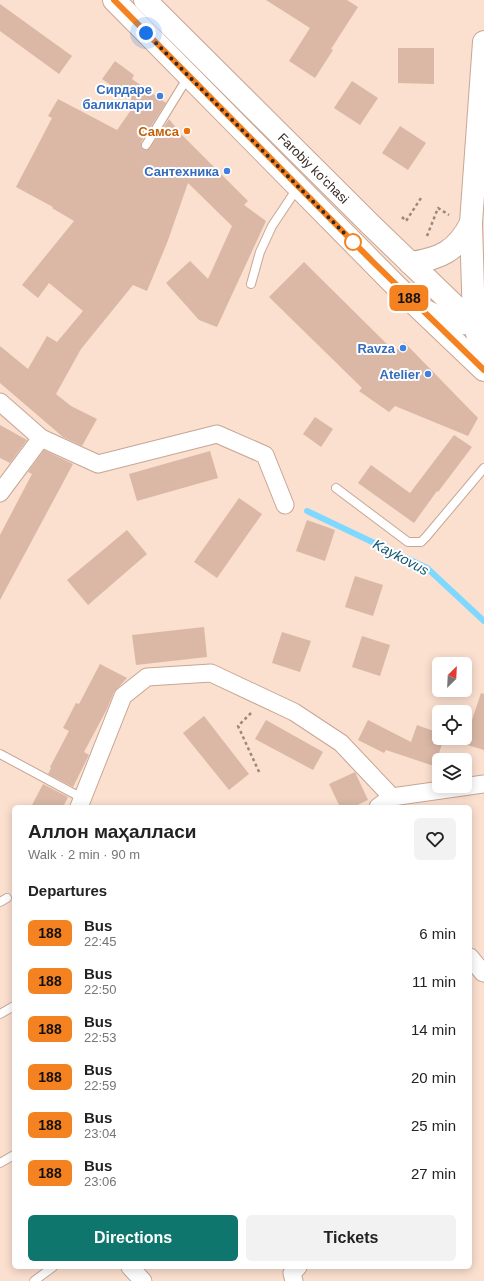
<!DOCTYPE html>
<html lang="en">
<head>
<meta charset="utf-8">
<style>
  :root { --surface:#fff; --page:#f2f2f2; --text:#222; --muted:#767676; --accent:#0f766e }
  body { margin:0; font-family:Arial,sans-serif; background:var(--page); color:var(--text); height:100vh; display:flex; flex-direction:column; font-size:15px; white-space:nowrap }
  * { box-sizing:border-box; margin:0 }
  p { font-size:13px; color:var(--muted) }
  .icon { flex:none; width:22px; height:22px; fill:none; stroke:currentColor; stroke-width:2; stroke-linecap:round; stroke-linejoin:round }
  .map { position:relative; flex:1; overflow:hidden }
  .side { position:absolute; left:12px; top:805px; width:460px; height:464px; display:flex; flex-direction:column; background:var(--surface); border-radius:6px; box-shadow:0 2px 10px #0003 }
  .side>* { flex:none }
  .badge { padding:0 8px; border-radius:6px; font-size:14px; line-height:26px }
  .needle { width:26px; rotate:24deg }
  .tools { position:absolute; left:432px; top:657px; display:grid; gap:8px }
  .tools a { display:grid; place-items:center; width:40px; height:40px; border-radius:6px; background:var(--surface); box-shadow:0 2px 10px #0003; font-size:20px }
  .you { position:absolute; width:20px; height:20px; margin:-10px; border:3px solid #fff; border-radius:50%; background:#1a73e8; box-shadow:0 0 0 6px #1a73e833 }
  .map>.badge { position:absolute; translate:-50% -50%; box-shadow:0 0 0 2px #fff }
  h2 { padding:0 16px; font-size:15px; line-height:36px }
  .round { display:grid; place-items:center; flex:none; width:42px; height:42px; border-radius:6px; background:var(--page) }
  .summary { display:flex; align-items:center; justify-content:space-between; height:68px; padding:0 16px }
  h1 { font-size:19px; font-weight:800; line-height:30px }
  .action { display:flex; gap:8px; margin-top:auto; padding:8px 16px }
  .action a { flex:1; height:46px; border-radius:6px; background:var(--accent); color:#fff; font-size:16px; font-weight:800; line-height:46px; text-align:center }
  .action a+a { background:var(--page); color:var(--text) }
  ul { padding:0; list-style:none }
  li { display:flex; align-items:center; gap:12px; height:48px; padding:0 16px }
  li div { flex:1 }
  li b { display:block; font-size:15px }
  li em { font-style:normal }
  li .badge { min-width:44px; font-weight:700; text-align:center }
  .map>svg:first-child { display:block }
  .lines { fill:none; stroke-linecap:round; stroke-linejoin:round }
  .stream { stroke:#7fd8ff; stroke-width:6 }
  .building { fill:#dab8a5 }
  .lane-casing { stroke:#c8a694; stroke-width:10 }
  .street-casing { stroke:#c8a694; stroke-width:19 }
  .secondary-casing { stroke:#c8a694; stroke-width:24 }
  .primary-casing { stroke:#c8a694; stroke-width:24 }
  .path { stroke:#9c877b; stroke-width:2.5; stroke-dasharray:3 3; stroke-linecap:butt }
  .lane { stroke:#fff; stroke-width:8 }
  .street { stroke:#fff; stroke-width:17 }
  .secondary { stroke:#fff; stroke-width:22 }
  .primary { stroke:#fff; stroke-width:22 }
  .line-casing { stroke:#fff; stroke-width:9 }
  .line { stroke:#f58220; stroke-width:6 }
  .walk { stroke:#352821; stroke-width:4; stroke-dasharray:0 7.2 }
  .shop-dot { fill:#3f7fe0; stroke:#fff; stroke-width:1.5 }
  .food-dot { fill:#e8710a; stroke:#fff; stroke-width:1.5 }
  .stop-dot { fill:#fff; stroke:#f58220; stroke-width:2 }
  .labels { text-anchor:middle; stroke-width:4; stroke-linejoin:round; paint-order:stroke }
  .shop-label { font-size:13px; font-weight:bold; fill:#366cbe; stroke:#fff; text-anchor:end }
  .food-label { font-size:13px; font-weight:bold; fill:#c56008; stroke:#fff; text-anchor:end }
  .street-label { font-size:13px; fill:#352821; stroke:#fff }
  .water-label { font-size:14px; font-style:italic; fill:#0f5772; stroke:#fff }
</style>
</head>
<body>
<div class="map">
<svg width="484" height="1281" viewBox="0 0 484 1281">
  <rect width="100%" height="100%" fill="#fbdfcf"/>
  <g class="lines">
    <!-- stream -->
    <polyline class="stream" points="307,511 427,568 484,621"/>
  </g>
  <!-- building -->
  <g class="building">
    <polygon points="266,0 347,0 358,7 331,49 333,50 315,78 289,61 310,28"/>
    <polygon points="0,4 72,56 59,74 0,31"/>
    <polygon points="398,48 434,48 434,84 398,83"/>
    <polygon points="115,61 134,75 132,79 166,103 141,142 143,149 146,150 150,148 169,119 181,134 248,201 244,205 266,221 217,327 199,320 166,283 190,261 208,279 232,226 188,183 167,243 147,291 133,285 81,349 56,394 71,406 97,419 82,446 63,437 0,383 0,346 28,369 47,336 57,342 83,311 49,283 38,298 22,285 74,221 52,208 53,207 16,187 52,118 48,116 58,99 117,130 136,103 102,79"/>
    <polygon points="352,81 378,98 360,125 334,108"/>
    <polygon points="400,126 426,143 408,170 382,153"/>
    <polygon points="304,262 395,352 404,342 478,418 468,436 395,406 389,412 359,391 362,388 269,297"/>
    <polygon points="315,417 333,429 321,447 303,434"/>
    <polygon points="0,425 27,440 10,463 0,458"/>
    <polygon points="454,435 472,447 438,492 437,491 414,523 358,483 371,465 410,493"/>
    <polygon points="44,450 73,464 0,600 0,535 32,474 28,472"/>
    <polygon points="210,451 218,478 137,501 129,474"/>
    <polygon points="239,498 262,514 217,578 194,562"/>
    <polygon points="307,520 335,530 325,561 296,551"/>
    <polygon points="127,530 147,554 88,605 67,580"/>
    <polygon points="355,576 383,585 373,616 345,607"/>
    <polygon points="204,627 207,657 136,665 132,635"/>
    <polygon points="282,632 311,641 300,672 272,663"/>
    <polygon points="362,636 390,645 380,676 352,667"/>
    <polygon points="100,664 127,678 114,692 107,709 84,752 89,755 73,787 48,774 51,768 50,767 69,731 63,728 76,703 79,704"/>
    <polygon points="481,693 484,694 484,750 464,744"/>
    <polygon points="204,716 249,774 229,790 183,733"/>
    <polygon points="266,720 323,752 313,770 255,739"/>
    <polygon points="368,720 411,742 417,725 439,733 439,738 444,738 438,756 441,758 437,767 386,750 384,753 358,740"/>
    <polygon points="355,772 368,800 353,807 340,807 329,784"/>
    <polygon points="43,784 68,797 63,807 31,807"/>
  </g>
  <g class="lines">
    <!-- lane casing -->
    <g class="lane-casing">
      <g id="lane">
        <polyline points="146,145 188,77"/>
        <polyline points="251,284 260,252 272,226 298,187"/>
        <polyline points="336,488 408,542 421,542 426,537 484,468"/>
        <polyline points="0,754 82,798"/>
        <polyline points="0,902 7,898"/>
        <polyline points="0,1014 14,1006"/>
        <polyline points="0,1163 14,1155"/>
        <polyline points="34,1281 53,1267"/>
      </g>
    </g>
    <!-- street casing -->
    <g class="street-casing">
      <g id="street">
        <polyline points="0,402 41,438"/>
        <polyline points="0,493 41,438 98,464 217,434 265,455 285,505"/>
        <polyline points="79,807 123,696 147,677 211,673 294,712 341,743 392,797"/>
        <polyline points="378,807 392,797 484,784"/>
        <polyline points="470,957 483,973"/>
        <polyline points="130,1267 143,1281"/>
        <polyline points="294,1281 292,1273 298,1267"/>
      </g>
    </g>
    <!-- secondary casing -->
    <g class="secondary-casing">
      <g id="secondary">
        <polyline points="484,42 471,223 474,323 484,357"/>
        <path d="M 410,263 C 440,259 457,251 471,223"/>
        <path d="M 420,308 C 441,319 462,330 484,318"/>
      </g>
    </g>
    <!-- primary casing -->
    <g class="primary-casing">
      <g id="primary">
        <polyline points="114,0 397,287 484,370"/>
        <path id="s1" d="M 145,0 L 371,225 L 484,334"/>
      </g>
    </g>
    <!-- path -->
    <g class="path">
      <polyline points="402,217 406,221 421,198"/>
      <polyline points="427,236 438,208 449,215"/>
      <polyline points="251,713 238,726 260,774"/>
    </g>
    <!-- lane -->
    <use href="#lane" class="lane"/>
    <!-- street -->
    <use href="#street" class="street"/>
    <!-- secondary -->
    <use href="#secondary" class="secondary"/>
    <!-- primary -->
    <use href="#primary" class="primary"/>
  </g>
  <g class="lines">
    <!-- line casing -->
    <g class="line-casing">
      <polyline id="line" points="114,0 374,263 484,370"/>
    </g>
    <!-- line -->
    <use href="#line" class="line"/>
    <!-- walk -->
    <polyline class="walk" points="146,33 353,242"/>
  </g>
  <!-- markers -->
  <g class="shop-dot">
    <circle cx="160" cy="96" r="4"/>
    <circle cx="227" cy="171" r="4"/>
    <circle cx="403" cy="348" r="4"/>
    <circle cx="428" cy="374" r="4"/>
  </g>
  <circle class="food-dot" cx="187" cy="131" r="4"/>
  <circle class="stop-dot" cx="353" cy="242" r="8"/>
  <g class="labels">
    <!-- shop labels -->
    <g class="shop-label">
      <text x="152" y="94">Сирдаре<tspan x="152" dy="15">баликлари</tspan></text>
      <text x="219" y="176">Сантехника</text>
      <text x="395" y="353">Ravza</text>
      <text x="420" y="379">Atelier</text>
    </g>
    <!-- food labels -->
    <g class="food-label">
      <text x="179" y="136">Самса</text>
    </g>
    <!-- street labels -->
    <g class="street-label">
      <text dy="5" stroke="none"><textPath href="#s1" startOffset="238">Farobiy ko'chasi</textPath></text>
    </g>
    <!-- water labels -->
    <g class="water-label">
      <text transform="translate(401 557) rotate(28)" y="5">Kaykovus</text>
    </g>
  </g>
</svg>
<div class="tools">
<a><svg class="needle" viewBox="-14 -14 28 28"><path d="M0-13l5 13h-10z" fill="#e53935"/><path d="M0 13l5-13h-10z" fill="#767676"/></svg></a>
<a><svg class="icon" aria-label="locate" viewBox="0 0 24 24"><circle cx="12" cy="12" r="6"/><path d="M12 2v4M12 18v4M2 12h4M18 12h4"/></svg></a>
<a><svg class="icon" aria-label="layers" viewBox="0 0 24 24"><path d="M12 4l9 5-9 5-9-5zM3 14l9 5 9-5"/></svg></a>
</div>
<div class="you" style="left:146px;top:33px"></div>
<b class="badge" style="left:409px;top:298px;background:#f58220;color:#111">188</b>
<section class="side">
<div class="summary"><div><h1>Аллон маҳалласи</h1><p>Walk · 2 min · 90 m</p></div><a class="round"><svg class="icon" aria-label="heart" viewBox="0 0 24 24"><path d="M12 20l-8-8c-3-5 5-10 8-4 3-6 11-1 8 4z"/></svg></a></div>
<h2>Departures</h2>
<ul>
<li><span class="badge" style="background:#f58220;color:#111">188</span><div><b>Bus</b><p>22:45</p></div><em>6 min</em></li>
<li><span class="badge" style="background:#f58220;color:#111">188</span><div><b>Bus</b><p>22:50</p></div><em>11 min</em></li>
<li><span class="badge" style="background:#f58220;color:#111">188</span><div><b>Bus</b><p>22:53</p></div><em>14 min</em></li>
<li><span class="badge" style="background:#f58220;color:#111">188</span><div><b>Bus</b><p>22:59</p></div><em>20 min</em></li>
<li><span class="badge" style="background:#f58220;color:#111">188</span><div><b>Bus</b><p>23:04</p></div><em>25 min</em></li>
<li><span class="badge" style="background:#f58220;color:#111">188</span><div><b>Bus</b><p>23:06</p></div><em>27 min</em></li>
</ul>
<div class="action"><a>Directions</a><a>Tickets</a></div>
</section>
</div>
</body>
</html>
